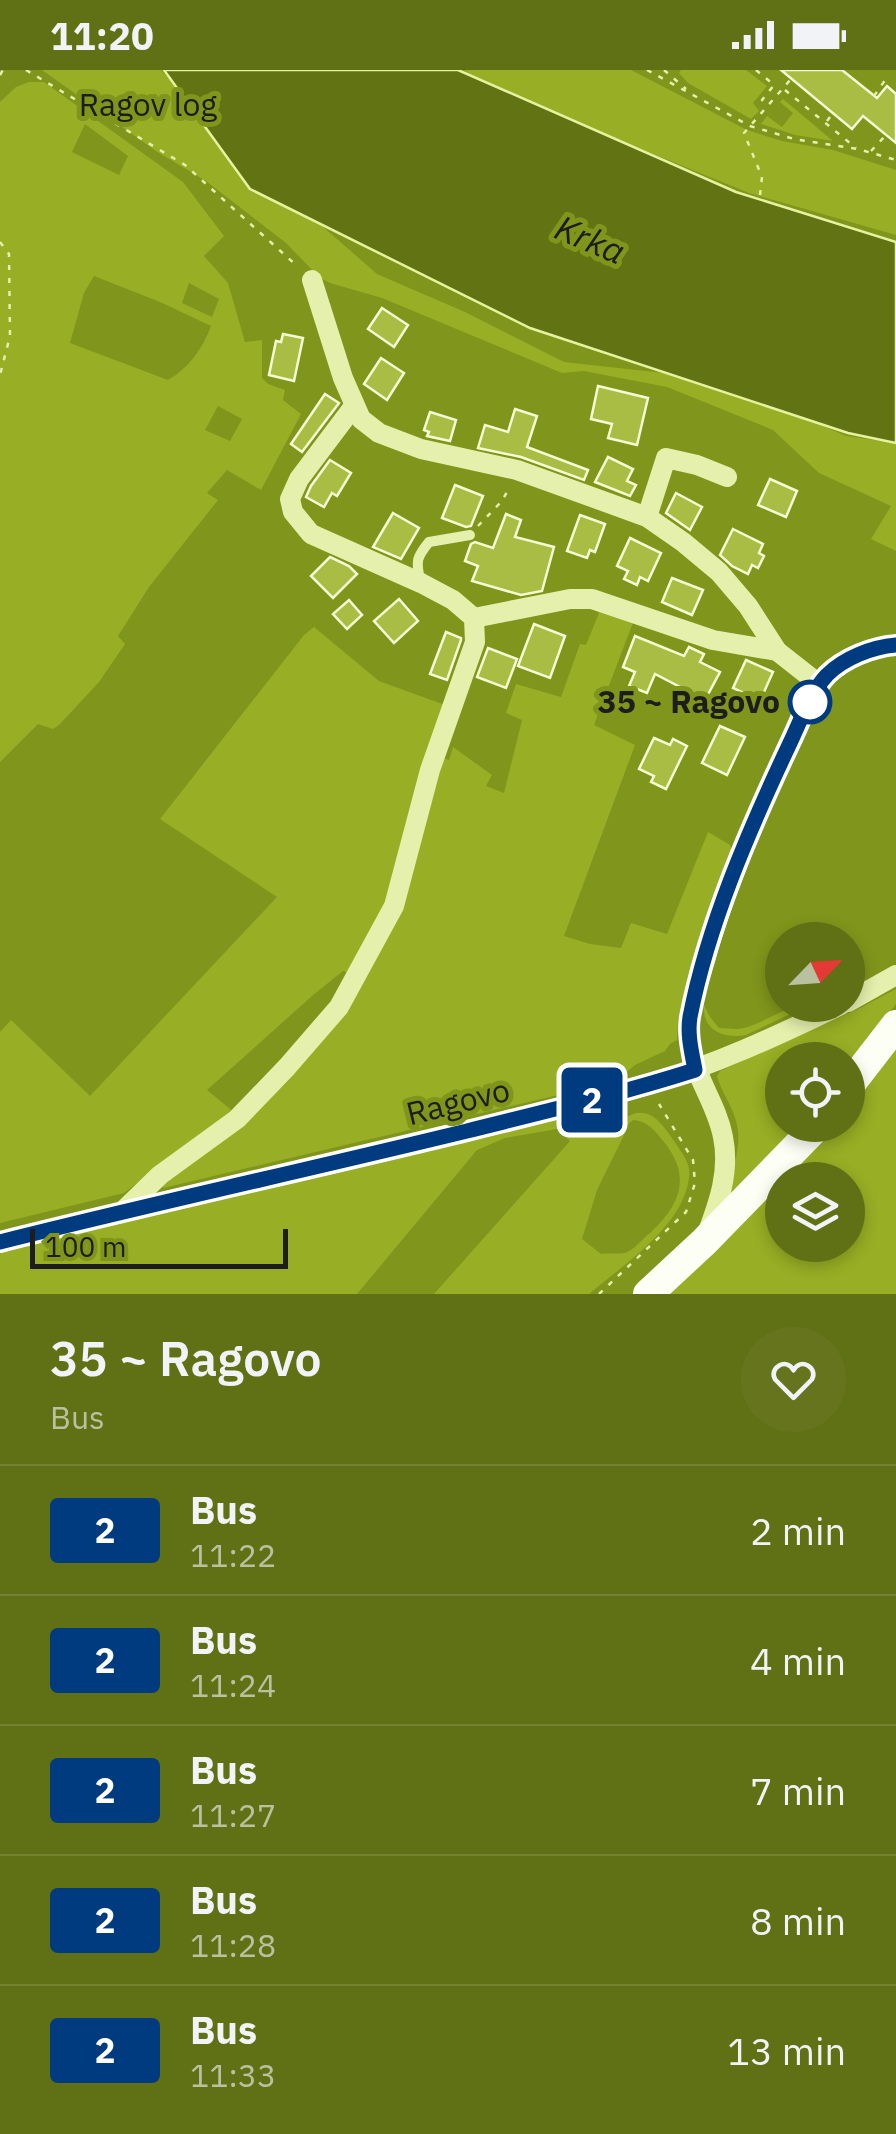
<!DOCTYPE html>
<html lang="en">
<head>
<meta charset="utf-8">
<style>
  :root { --surface:#607014; --page:#66751d; --text:#f1f3f6; --muted:#bac1a0; --line:#748234 }
  body { margin:0; font-family:"IBM Plex Sans",sans-serif; background:var(--page); color:var(--text); height:100vh; display:flex; flex-direction:column; font-size:38px; white-space:nowrap }
  * { box-sizing:border-box; margin:0 }
  p { font-size:32px; color:var(--muted) }
  .icon { flex:none; width:55px; height:55px; fill:none; stroke:currentColor; stroke-width:2; stroke-linecap:round; stroke-linejoin:round }
  .map { position:relative; height:1224px; overflow:hidden }
  .details { display:flex; flex-direction:column; background:var(--surface); flex:1 }
  .details>* { flex:none }
  .badge { padding:0 20px; border-radius:8px; font-size:35px; line-height:65px }
  .needle { width:65px; rotate:65deg }
  .fabs { position:absolute; left:765px; top:852px; display:grid; gap:20px }
  .fabs a { display:grid; place-items:center; width:100px; height:100px; border-radius:50%; background:var(--surface); box-shadow:0 5px 15px #0003; font-size:50px }
  .scale { position:absolute; left:30px; bottom:25px; width:258px; box-sizing:border-box; padding-left:10px; border:5px solid #1d1d1d; border-top:0; font-size:28px; line-height:35px; white-space:nowrap; color:#1d1d1d; -webkit-text-stroke:8px #80951b; paint-order:stroke }
  .map>.badge { position:absolute; translate:-50% -50%; box-shadow:0 0 0 5px #fff }
  .round { display:grid; place-items:center; flex:none; width:105px; height:105px; border-radius:52px; background:var(--page) }
  .overview { display:flex; align-items:center; justify-content:space-between; height:170px; padding:0 50px }
  h1 { font-size:48px; font-weight:600; line-height:75px }
  ul { padding:0; list-style:none }
  li { display:flex; align-items:center; gap:30px; height:130px; padding:0 50px; border-top:2px solid var(--line) }
  li div { flex:1 }
  li b { display:block; font-size:38px }
  li em { font-style:normal }
  li .badge { min-width:110px; font-weight:700; text-align:center }
  .status { display:flex; justify-content:space-between; align-items:center; height:70px; padding:0 50px; background:var(--surface); direction:ltr }
  .status svg { height:28px; fill:currentColor }
  .map>svg:first-child { display:block }
  .green { fill:#98ae24; fill-rule:evenodd }
  .water { fill:#617312; stroke:#e6f2a0; stroke-width:2.5 }
  .building { fill:#a9bc44; stroke:#f5fbd3; stroke-width:2.5 }
  .lines { fill:none; stroke-linecap:round; stroke-linejoin:round }
  .path { stroke:#e5f0ad; stroke-width:2.5; stroke-dasharray:5 8; stroke-linecap:butt }
  .lane { stroke:#e5f0ad; stroke-width:10 }
  .street { stroke:#e5f0ad; stroke-width:20 }
  .primary { stroke:#fdfff5; stroke-width:30 }
  .line-casing { stroke:#fff; stroke-width:22 }
  .line { stroke:#003b80; stroke-width:15 }
  .stop-dot { fill:#fff; stroke:#003b80; stroke-width:5 }
  .labels { text-anchor:middle; stroke-width:10; stroke-linejoin:round; paint-order:stroke }
  .park-label { font-size:32px; fill:#1c1d1b; stroke:#80951b }
  .stop-label { font-size:32px; font-weight:bold; fill:#1d1d1d; stroke:#80951b; text-anchor:end }
  .street-label { font-size:32px; fill:#1d1d1d; stroke:#80951b }
  .water-label { font-size:35px; font-style:italic; fill:#1c1c19; stroke:#80951b }
</style>
</head>
<body>
<div class="status"><b>11:20</b><svg viewBox="0 0 49 12"><path d="M0 12V9h3v3zM5 12V6h3v6zM10 12V3h3v9zM15 12V0h3v12zM26 1h20v11H26zM47 4h2v5h-2z"/></svg></div>
<div class="map">
<svg width="896" height="1224" viewBox="0 0 896 1224">
  <rect width="100%" height="100%" fill="#80951b"/>
  <!-- green -->
  <g class="green">
    <polygon points="42,0 161,0 216,63 377,204 465,242 564,292 682,305 754,326 846,366 896,373 896,481 871,469 891,436 819,403 773,360 667,317 584,301 562,303 382,228 330,213 320,208 286,173 206,111 156,81"/>
    <polygon points="464,0 631,0 747,60 782,71 833,80 896,100 896,165 749,123 480,13"/>
    <polygon points="681,0 746,0 767,16 753,33 759,41 751,49 688,13 679,3"/>
    <path d="M 29,12 L 44,12 L 183,112 L 224,166 L 204,186 L 228,213 L 245,272 L 262,270 L 262,308 L 268,314 L 285,320 L 283,330 L 301,344 L 261,420 L 227,400 L 207,423 L 218,430 L 149,517 L 118,566 L 125,574 L 99,612 L 60,654 L 53,659 L 38,654 L 0,692 L 0,32 L 16,17 ZM 85,54 L 128,86 L 119,105 L 72,82 ZM 94,206 L 160,232 L 211,256 C 203,278 189,298 168,310 L 70,273 L 84,223 ZM 189,213 L 219,229 L 212,247 L 182,233 ZM 218,336 L 242,349 L 230,371 L 205,360 Z"/>
    <polygon points="783,29 833,71 795,65 761,54 767,46 782,57 793,43 780,32"/>
    <polygon points="601,538 634,550 594,655 635,675 564,866 590,874 621,878 631,853 667,864 708,762 730,775 732,781 719,813 678,952 677,970 670,974 665,981 635,995 623,1005 605,1010 588,1018 163,1118 162,1111 347,933 440,687 449,690 453,677 492,705 486,716 504,723 522,650 506,643 516,614 561,627 580,574 586,575"/>
    <polygon points="314,557 379,611 445,635 391,831 353,905 343,901 312,926 207,1020 235,1043 181,1080 124,1123 0,1153 0,962 11,950 90,1026 277,827 160,749 304,565"/>
    <path d="M 896,919 L 896,934 L 848,996 L 848,990 L 782,990 L 782,1055 L 797,1055 L 759,1099 L 727,1131 C 729,1103 744,1079 736,1051 C 732,1035 721,1022 717,1006 L 720,1001 L 860,938 Z"/>
    <path d="M 704,935 L 710,947 L 719,958 C 727,958 736,960 744,958 C 767,952 785,935 809,935 L 746,965 C 723,969 702,960 704,935 Z"/>
    <path d="M 896,973 L 896,1224 L 664,1224 L 829,1055 L 848,1055 L 848,1034 ZM 782,1110 L 848,1110 L 848,1175 L 782,1175 Z"/>
    <path d="M 603,1039 L 610,1041 L 614,1044 L 613,1051 L 616,1059 L 626,1061 L 597,1120 L 582,1169 L 601,1184 C 608,1183 618,1184 625,1183 C 634,1180 642,1169 650,1163 C 680,1135 692,1107 664,1072 C 655,1061 648,1051 633,1050 L 626,1056 L 624,1053 L 625,1048 C 648,1033 662,1053 674,1071 C 680,1080 687,1088 689,1099 C 690,1109 687,1120 683,1129 C 666,1167 620,1198 589,1224 L 434,1224 L 570,1071 L 557,1059 L 505,1068 L 477,1080 L 357,1224 L 0,1224 L 0,1176 L 546,1049 Z"/>
  </g>
  <!-- water -->
  <polygon class="water" points="164,0 458,0 736,122 896,172 896,373 848,363 530,258 250,119"/>
  <!-- building -->
  <g class="building">
    <polygon points="781,0 842,0 877,28 887,16 896,24 896,73 863,46 852,59"/>
    <polygon points="382,238 408,255 394,277 368,259"/>
    <polygon points="283,264 303,268 294,311 269,305 276,271 281,272"/>
    <polygon points="381,288 404,303 387,330 364,314"/>
    <polygon points="598,316 648,328 637,375 608,368 612,354 591,349"/>
    <polygon points="325,324 339,333 302,382 291,374"/>
    <polygon points="515,339 537,346 527,377 588,400 584,410 521,387 478,378 485,355 508,362"/>
    <polygon points="430,342 456,350 450,371 427,366 429,362 424,360"/>
    <polygon points="608,387 633,399 627,411 636,415 630,426 595,412"/>
    <polygon points="330,390 351,403 337,426 332,423 324,437 306,427 311,416"/>
    <polygon points="770,409 797,421 786,447 758,435"/>
    <polygon points="455,415 483,426 471,456 466,457 442,448"/>
    <polygon points="676,423 702,437 690,460 666,443"/>
    <polygon points="393,443 419,458 401,489 373,477"/>
    <polygon points="506,444 521,450 515,467 554,477 542,521 521,525 472,511 478,496 465,491 471,474 475,472 493,478"/>
    <polygon points="580,445 605,454 595,482 590,480 587,488 567,481"/>
    <polygon points="733,459 763,474 759,483 764,486 758,498 752,495 748,504 732,496 720,485"/>
    <polygon points="630,468 661,483 648,511 640,507 637,515 624,509 628,501 617,496"/>
    <polygon points="330,487 349,496 357,504 333,528 311,506"/>
    <polygon points="672,508 703,520 692,545 662,532"/>
    <polygon points="399,529 418,551 394,573 374,551"/>
    <polygon points="349,530 362,545 347,559 333,544"/>
    <polygon points="534,554 565,566 550,608 518,596"/>
    <polygon points="446,562 461,568 461,570 447,610 430,604"/>
    <polygon points="635,566 684,586 689,577 704,584 700,592 720,602 705,630 655,604 647,623 629,616 635,602 623,597"/>
    <polygon points="488,578 517,589 506,618 477,607"/>
    <polygon points="746,590 773,602 760,631 733,618"/>
    <polygon points="720,656 745,667 727,705 702,693"/>
    <polygon points="654,668 670,675 673,669 687,676 666,719 651,712 654,706 639,699"/>
  </g>
  <g class="lines">
    <!-- path -->
    <g class="path">
      <polyline points="26,0 185,95 296,195"/>
      <polyline points="647,0 750,56 794,69 858,79 896,90"/>
      <polyline points="664,0 686,19"/>
      <polyline points="756,0 774,15 762,30 767,34"/>
      <polyline points="0,5 3,0"/>
      <polyline points="785,20 856,78"/>
      <polyline points="874,26 888,6"/>
      <polyline points="827,51 833,43"/>
      <polyline points="871,81 886,65"/>
      <polyline points="760,125 762,107 744,63 791,9"/>
      <polyline points="0,172 9,184 10,266 0,305"/>
      <polyline points="478,456 502,431 508,420"/>
      <polyline points="599,1224 686,1142 695,1113 693,1090 659,1034"/>
    </g>
    <!-- lane -->
    <path class="lane" d="M 420,510 C 416,491 416,488 429,472 L 470,465"/>
    <!-- street -->
    <g class="street">
      <polyline points="312,210 343,308 361,349 379,363 421,379 517,400 647,447 683,472 719,502 748,536 777,581 819,614"/>
      <polyline points="647,447 666,388 697,395 727,407"/>
      <polyline points="474,548 570,529 592,529 713,570 777,581"/>
      <polyline points="848,932 896,905"/>
      <polyline points="124,1140 160,1105 237,1049 287,997 339,937 394,836 430,700 475,572 474,548 453,530 421,513 311,464 293,442 290,429 299,409 354,336"/>
      <path d="M 707,1164 C 719,1132 730,1101 723,1067 C 715,1025 684,997 690,950 C 692,926 703,900 709,876 C 737,785 776,700 819,614 C 839,592 866,577 896,575"/>
      <path d="M 0,1172 C 215,1117 433,1074 647,1015 C 714,995 777,966 841,935"/>
    </g>
    <!-- primary -->
    <g class="primary">
      <polyline points="848,1017 896,955"/>
      <polyline points="648,1224 704,1172 818,1055"/>
    </g>
  </g>
  <g class="lines">
    <!-- line casing -->
    <g class="line-casing">
      <path id="line" d="M 0,1172 C 155,1133 311,1099 467,1061 C 543,1042 620,1024 695,1000 C 692,983 687,965 690,947 C 708,854 750,758 790,673 C 801,650 810,623 827,605 C 844,588 872,577 896,575"/>
    </g>
    <!-- line -->
    <use href="#line" class="line"/>
  </g>
  <!-- markers -->
  <circle class="stop-dot" cx="810" cy="632" r="20"/>
  <g class="labels">
    <!-- park labels -->
    <g class="park-label">
      <text x="148" y="46">Ragov log</text>
    </g>
    <!-- stop labels -->
    <g class="stop-label">
      <text x="780" y="643">35 ~ Ragovo</text>
    </g>
    <!-- street labels -->
    <g class="street-label">
      <text transform="translate(458 1032) rotate(-14)" y="11">Ragovo</text>
    </g>
    <!-- water labels -->
    <g class="water-label">
      <text transform="translate(590 170) rotate(23)" y="12">Krka</text>
    </g>
  </g>
</svg>
<div class="fabs">
<a><svg class="needle" viewBox="-14 -14 28 28"><path d="M0-13l5 13h-10z" fill="#e53935"/><path d="M0 13l5-13h-10z" fill="#bac1a0"/></svg></a>
<a><svg class="icon" aria-label="locate" viewBox="0 0 24 24"><circle cx="12" cy="12" r="6"/><path d="M12 2v4M12 18v4M2 12h4M18 12h4"/></svg></a>
<a><svg class="icon" aria-label="layers" viewBox="0 0 24 24"><path d="M12 4l9 5-9 5-9-5zM3 14l9 5 9-5"/></svg></a>
</div>
<div class="scale">100 m</div>
<b class="badge" style="left:592px;top:1030px;background:#003b80;color:#fff">2</b>
</div>
<section class="details">
<div class="overview"><div><h1>35 ~ Ragovo</h1><p>Bus</p></div><a class="round"><svg class="icon" aria-label="heart" viewBox="0 0 24 24"><path d="M12 20l-8-8c-3-5 5-10 8-4 3-6 11-1 8 4z"/></svg></a></div>
<ul>
<li><span class="badge" style="background:#003b80;color:#fff">2</span><div><b>Bus</b><p>11:22</p></div><em>2 min</em></li>
<li><span class="badge" style="background:#003b80;color:#fff">2</span><div><b>Bus</b><p>11:24</p></div><em>4 min</em></li>
<li><span class="badge" style="background:#003b80;color:#fff">2</span><div><b>Bus</b><p>11:27</p></div><em>7 min</em></li>
<li><span class="badge" style="background:#003b80;color:#fff">2</span><div><b>Bus</b><p>11:28</p></div><em>8 min</em></li>
<li><span class="badge" style="background:#003b80;color:#fff">2</span><div><b>Bus</b><p>11:33</p></div><em>13 min</em></li>
</ul>
</section>
</body>
</html>
